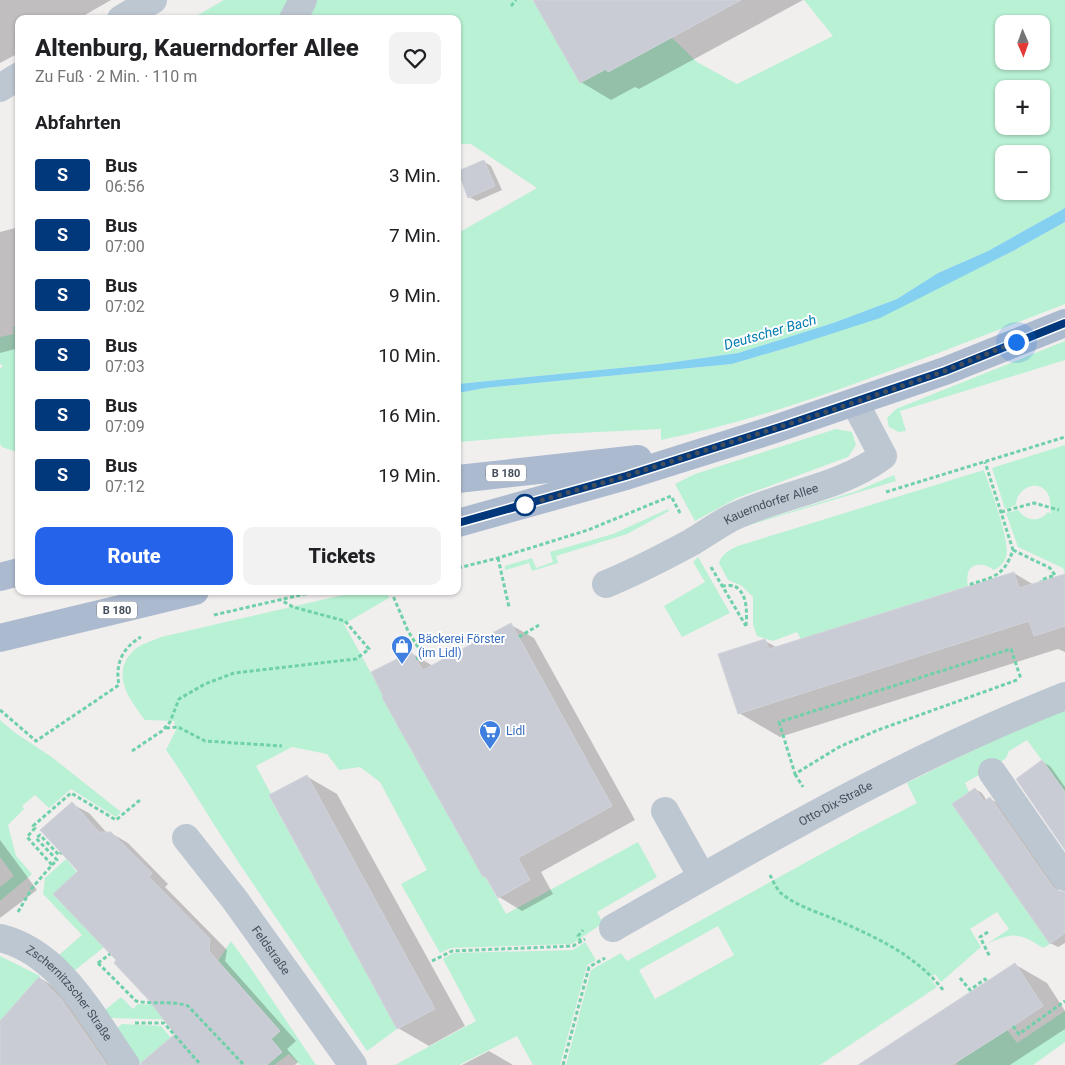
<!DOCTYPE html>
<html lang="de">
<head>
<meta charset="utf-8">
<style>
  :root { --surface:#fff; --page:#f2f2f2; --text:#202124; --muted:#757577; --accent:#2563eb }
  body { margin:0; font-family:Roboto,sans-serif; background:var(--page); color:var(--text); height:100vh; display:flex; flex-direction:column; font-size:19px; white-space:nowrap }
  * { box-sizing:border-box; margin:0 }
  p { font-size:16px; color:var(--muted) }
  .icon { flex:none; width:28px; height:28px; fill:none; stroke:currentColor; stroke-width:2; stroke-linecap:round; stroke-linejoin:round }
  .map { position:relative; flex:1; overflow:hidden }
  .sheet { position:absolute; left:15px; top:15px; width:446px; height:580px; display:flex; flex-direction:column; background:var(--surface); border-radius:10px; box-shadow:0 1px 4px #0004 }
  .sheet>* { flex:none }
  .badge { padding:0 10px; border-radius:4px; font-size:18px; line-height:32px }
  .needle { width:32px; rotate:178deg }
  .controls { position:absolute; left:995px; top:15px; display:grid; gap:10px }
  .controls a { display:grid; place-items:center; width:55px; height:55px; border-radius:10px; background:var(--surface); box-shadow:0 1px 4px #0004; font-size:25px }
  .you { position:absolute; width:25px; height:25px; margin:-12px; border:4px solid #fff; border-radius:50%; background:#1a73e8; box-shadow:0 0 0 8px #1a73e833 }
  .map>.badge { position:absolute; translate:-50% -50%; box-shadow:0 0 0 2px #fff }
  h2 { padding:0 20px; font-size:19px; line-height:45px }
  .round { display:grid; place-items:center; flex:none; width:52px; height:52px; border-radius:10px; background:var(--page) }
  .overview { display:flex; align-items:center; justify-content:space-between; height:85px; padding:0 20px }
  h1 { font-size:24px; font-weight:800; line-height:38px }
  .cta { display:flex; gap:10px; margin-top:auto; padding:10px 20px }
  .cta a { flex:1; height:58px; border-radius:10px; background:var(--accent); color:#fff; font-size:20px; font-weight:800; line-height:58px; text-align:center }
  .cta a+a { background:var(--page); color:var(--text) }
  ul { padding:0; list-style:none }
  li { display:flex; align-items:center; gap:15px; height:60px; padding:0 20px }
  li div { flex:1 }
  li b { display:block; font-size:19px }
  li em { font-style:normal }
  li .badge { min-width:55px; font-weight:700; text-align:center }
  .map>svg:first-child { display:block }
  .green { fill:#b9f1d4; fill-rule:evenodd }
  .water { fill:#84d0f1 }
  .shadow { fill:#0003 }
  .building { fill:#c9ccd4; stroke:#d1d3da }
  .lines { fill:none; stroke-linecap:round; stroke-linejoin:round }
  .path { stroke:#6fd1a9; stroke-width:3; stroke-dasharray:4 2.5; stroke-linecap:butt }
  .minor { stroke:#bdc7d1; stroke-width:28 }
  .major { stroke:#acbacf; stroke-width:28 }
  .line-casing { stroke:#fff; stroke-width:11 }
  .line { stroke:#00387b; stroke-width:8 }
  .walk { stroke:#454f5c; stroke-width:5; stroke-dasharray:0 9 }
  .stop-dot { fill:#fff; stroke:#00387b; stroke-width:2.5 }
  .labels { text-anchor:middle; stroke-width:4; stroke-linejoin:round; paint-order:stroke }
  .shield { fill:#fff; stroke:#7d848d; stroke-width:1 }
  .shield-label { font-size:11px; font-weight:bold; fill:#454f5c }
  .street-label { font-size:12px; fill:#454f5c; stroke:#fff }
  .shop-label { font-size:12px; fill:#366cbe; stroke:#fff; text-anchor:start }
  .water-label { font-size:14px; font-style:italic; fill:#047db0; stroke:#fff }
</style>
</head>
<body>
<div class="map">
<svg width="1065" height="1065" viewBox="0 0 1065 1065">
  <rect width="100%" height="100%" fill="#f1eeee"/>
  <!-- green -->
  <g class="green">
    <polygon points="224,0 290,0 280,19 191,19"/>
    <path d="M 317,0 L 531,0 L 535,2 L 580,83 L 606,69 L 608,72 L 648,51 L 669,35 L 697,62 L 737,84 L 833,36 L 804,0 L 1065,0 L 1065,208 L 988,251 L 938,273 L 897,299 L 833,323 L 738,353 L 660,364 L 458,384 L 458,233 L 537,188 L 471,144 L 458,144 L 458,19 L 305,19 ZM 1004,24 L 1041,24 L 1041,61 L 1004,61 ZM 1004,89 L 1041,89 L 1041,126 L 1004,126 ZM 1004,154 L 1041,154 L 1041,191 L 1004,191 Z"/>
    <path d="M 1065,222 L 1065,304 C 998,330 930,357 862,381 C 796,405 730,426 661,440 L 661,429 L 556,434 L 458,442 L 458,393 L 485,388 L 732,364 L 800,344 L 880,317 L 1013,251 Z"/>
    <polygon points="19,326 19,453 2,447 0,444 0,369 3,366 0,364 0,337 14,334 13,327"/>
    <polygon points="1065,341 1065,360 900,411 906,431 899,432 889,427 887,418 896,409"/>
    <polygon points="836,429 852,432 856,445 848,457 737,498 695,521 675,484 695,474"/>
    <path d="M 1065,445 L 1065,574 L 1063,568 L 1018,547 L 1006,513 L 1018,510 C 1026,521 1039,523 1048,512 L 1051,514 C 1050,507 1051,500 1048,494 C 1038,477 1016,489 1016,505 L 1005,509 L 992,468 Z"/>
    <path d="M 984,470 C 990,488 1011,542 1006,557 C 1004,563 998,569 993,570 C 987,563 971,562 968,573 C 967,577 967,582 968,586 L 801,639 L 797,632 L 773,641 L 757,636 L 753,625 L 753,597 L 742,586 L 728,580 L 719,563 C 724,549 738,546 751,542 Z"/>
    <polygon points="894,475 896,481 743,527 753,523 857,491"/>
    <polygon points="668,509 669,511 627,534 556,556 558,563 532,571 529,563 505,570 505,566 532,558 536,568 553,562 550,552 613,534"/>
    <polygon points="698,557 730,613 682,637 664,606 705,582 693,562"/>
    <path d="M 387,591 L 389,598 L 344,624 L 383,695 L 382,697 L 483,877 L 485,876 L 506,914 L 638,842 L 657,877 L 597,912 L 603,923 L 572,944 L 451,948 L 440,953 L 401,884 L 427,870 L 380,782 L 360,767 L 339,770 L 327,754 L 292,747 L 256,766 L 271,794 L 269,796 L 397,1029 L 367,1051 C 319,980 269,909 222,837 C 203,808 186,778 166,750 L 176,730 L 174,721 L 145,720 C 130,700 110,675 133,651 C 140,644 152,641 161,637 L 356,592 Z"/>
    <path d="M 1065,709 L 1065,792 L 1027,740 L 1009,751 L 1006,758 L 1001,762 L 965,783 L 969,792 L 952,804 L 1050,944 L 1043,948 C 1018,932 1013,932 987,944 L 1009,929 L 997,912 L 970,929 L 981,947 L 941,982 L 935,974 L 929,978 L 937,987 L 820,1065 L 566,1065 L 591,970 L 621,953 L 627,961 L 861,832 L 917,803 L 907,783 L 994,740 ZM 718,926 L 734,955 L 655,999 L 639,970 Z"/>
    <polygon points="0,720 14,732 53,758 121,812 116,817 71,789 49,808 35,795 22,806 24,809 8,825 16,856 32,874 0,901 0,887 14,876 0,857"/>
    <polygon points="66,859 77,872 53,894 104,947 74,971 59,955 82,935 43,894 45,878"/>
    <polygon points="231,941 252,970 316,1065 300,1065 289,1054 274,1065 252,1065 249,1059 280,1031 218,961"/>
    <polygon points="585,942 596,960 587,965 560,1065 533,1065 517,1036 459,1065 395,1065 476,1021 443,959 453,953 573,950"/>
    <polygon points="0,956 40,976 14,1005 38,1028 0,1027"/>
    <polygon points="121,997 133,1009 138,1004 178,1006 182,1020 111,1018 105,1010"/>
    <polygon points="1065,1011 1065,1042 1033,1065 958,1065 956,1062 1007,1030 1017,1043"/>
    <polygon points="122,1024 161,1026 171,1038 140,1063 117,1028"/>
  </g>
  <!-- water -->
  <polygon class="water" points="1065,208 1065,222 1013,251 880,318 800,344 732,364 485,388 458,393 458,384 660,364 738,353 833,323 897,299 938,273 988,251"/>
  <!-- shadow -->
  <g class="shadow">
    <polygon points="0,0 111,0 78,19 19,19 19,53 0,63"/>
    <polygon points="537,0 803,0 639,89 635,87 611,100 581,82"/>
    <polygon points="483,161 491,166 502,190 477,201 469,197 458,172"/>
    <polygon points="19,227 19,348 0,353 0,232"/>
    <polygon points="1014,573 1034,585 1065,575 1065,652 1058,649 780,737 739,713 765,641 778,648"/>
    <polygon points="511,625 534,638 635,820 541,872 553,894 522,911 499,897 488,879 484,876 384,697 411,653 433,666"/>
    <polygon points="1042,762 1050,766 1065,787 1065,847"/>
    <polygon points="306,776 337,794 465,1026 429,1046 398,1028"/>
    <polygon points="975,789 982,793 987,801 990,799 998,803 1060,892 1065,894 1065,943 1058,947 1050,943"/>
    <polygon points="72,804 89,813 107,833 111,833 128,843 168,884 165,887 227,950 225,961 296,1041 287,1049 298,1062 295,1065 142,1065 177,1034 117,960 80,871"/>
    <polygon points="0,840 37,890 0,918"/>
    <polygon points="1016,965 1047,983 1065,1011 1065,1029 1010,1065 861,1065"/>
    <polygon points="40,978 56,988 116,1065 0,1065 0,1022"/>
    <polygon points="489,1051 513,1065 462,1065"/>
  </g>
  <!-- building -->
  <g class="building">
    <polygon points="533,0 741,0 608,72 606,69 580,83"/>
    <polygon points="484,160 495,186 468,198 458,171"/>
    <polygon points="1014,572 1019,588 1065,574 1065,626 1034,636 1029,621 738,714 718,654 765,639 769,649"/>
    <polygon points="511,623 612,806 518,858 530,880 498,898 485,876 483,877 399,728 382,697 383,696 371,672 411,652 423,670"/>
    <polygon points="1042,760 1065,792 1065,850 1016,779"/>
    <polygon points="307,775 435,1009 397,1029 269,795"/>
    <polygon points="975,788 984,801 990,797 1052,886 1058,891 1065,892 1065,933 1050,944 952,804"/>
    <polygon points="72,802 99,832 111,832 152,873 149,877 210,939 209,951 280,1031 271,1039 282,1052 267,1065 141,1065 141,1063 175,1034 146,997 114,963 116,960 53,894 78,871 40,830"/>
    <polygon points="1015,963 1043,1006 1007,1030 952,1065 858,1065"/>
    <polygon points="39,977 61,999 107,1065 0,1065 0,1021"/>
  </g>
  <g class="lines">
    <!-- path -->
    <g class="path">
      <polyline points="511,6 516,0"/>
      <polyline points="886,492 1065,437"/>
      <polyline points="1001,512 1034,503 1059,510"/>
      <polyline points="1013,550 1050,568 1055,575 1041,580 1041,581"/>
      <polyline points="498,558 509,607"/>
      <polyline points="711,567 746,626"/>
      <polyline points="458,568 498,558 588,530 671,496 680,513"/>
      <path d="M 972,585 L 971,584 C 994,577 1004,576 1013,550 L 985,462"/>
      <path d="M 722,586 C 725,586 731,585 734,586 C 748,592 747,614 746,626"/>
      <polyline points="391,591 408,631 423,655 416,659"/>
      <polyline points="214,615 318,591"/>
      <polyline points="519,637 539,625"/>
      <polyline points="1017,680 878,730 839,747 795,774 779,722 1011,649 1021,679"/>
      <path d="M 0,710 L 36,741 L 119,685 C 115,664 122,648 141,637"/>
      <polyline points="166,728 178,727 205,741 282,746"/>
      <polyline points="132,751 162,731 170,722 179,699 205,684 234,673 356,659 369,649 345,621 293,607 281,600"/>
      <polyline points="795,774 803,787"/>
      <polyline points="52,865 57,860 36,838 40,835 59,855 61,853"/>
      <path d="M 770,875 C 773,881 777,890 782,894 C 797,906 817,912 834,919 C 874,936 916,955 943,990"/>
      <polyline points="18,912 32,888 52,865 27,837 35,828 33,826 71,793 116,820 140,800"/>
      <polyline points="988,932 980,937 990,957"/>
      <polyline points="581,942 578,936 583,930"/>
      <polyline points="432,961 452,951 573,946 585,939"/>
      <path d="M 98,963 L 136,1001 C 153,1005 171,1000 188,1006 L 244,1065"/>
      <polyline points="98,963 110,954"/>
      <polyline points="960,978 970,990 985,979 987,982"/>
      <polyline points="135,1023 164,1023 200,1064"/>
      <polyline points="1013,1026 1019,1034 1065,1001"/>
      <polyline points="563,1065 589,967 605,958"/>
    </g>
    <!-- minor -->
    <g class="minor">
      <polyline points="121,19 153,0"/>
      <polyline points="293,19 303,0"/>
      <polyline points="0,88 19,76"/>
      <path id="s1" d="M 606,584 C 636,572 664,557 692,542 C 705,534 718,525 731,518 C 780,494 839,489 883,456 L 855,403"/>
      <polyline points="992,772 1065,877"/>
      <polyline points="665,811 702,877"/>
      <path id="s2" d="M 186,838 L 235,900 L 353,1065"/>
      <path id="s3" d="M 613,928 C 760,844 907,758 1065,696"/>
      <path id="s4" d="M 0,938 C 60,952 93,1018 126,1065"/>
    </g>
    <!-- major -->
    <g class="major">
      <polyline points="458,479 638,459"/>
      <polyline points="458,523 626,476 769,431 945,371 1065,323"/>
      <polyline points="0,577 19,572"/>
      <polyline points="0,638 195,591"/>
    </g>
  </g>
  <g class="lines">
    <!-- line casing -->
    <g class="line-casing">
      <polyline id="line" points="458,523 626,476 786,425 945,371 1065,323"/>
    </g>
    <!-- line -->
    <use href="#line" class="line"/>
    <!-- walk -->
    <polyline class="walk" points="525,505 626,476 838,408 945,371 1016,342"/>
  </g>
  <!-- icons -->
  <defs>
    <g id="shop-pin" transform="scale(1.125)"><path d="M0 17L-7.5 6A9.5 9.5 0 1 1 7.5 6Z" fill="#3f7fe0" stroke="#fff"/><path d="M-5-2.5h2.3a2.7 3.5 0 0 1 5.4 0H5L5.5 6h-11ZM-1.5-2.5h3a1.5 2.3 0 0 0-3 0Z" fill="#fff"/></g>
    <g id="supermarket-pin" transform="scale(1.125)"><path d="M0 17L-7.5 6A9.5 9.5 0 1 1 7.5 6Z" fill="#3f7fe0" stroke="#fff"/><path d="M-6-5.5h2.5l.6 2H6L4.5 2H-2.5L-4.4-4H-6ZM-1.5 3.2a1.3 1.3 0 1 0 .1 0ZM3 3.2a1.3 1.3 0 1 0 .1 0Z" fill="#fff"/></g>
  </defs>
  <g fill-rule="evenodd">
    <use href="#shop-pin" x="402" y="646"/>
    <use href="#supermarket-pin" x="490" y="731"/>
  </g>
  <!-- markers -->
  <circle class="stop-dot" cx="525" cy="505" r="10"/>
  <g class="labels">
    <!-- shield labels -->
    <g class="shield">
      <rect x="486" y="464.5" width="40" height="17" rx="4"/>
      <rect x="97" y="601.5" width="40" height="17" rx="4"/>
    </g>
    <g class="shield-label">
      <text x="506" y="477">B 180</text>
      <text x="117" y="614">B 180</text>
    </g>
    <!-- street labels -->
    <g class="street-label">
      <text dy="4" stroke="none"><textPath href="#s1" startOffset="184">Kauerndorfer Allee</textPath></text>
      <text dy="4" stroke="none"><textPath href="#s3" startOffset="255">Otto-Dix-Straße</textPath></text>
      <text dy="4" stroke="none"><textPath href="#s2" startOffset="141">Feldstraße</textPath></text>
      <text dy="4" stroke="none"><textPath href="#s4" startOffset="91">Zschernitzscher Straße</textPath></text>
    </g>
    <!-- shop labels -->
    <g class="shop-label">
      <text x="418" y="643">Bäckerei Förster<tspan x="418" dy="14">(im Lidl)</tspan></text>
      <text x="506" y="735">Lidl</text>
    </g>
    <!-- water labels -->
    <g class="water-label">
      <text transform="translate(770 332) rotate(-16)" y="5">Deutscher Bach</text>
    </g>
  </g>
</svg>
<div class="controls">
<a><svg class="needle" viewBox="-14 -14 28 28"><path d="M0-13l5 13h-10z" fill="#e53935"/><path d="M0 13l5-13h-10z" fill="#757577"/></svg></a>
<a>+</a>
<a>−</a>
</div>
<div class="you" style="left:1016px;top:342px"></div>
<section class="sheet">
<div class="overview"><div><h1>Altenburg, Kauerndorfer Allee</h1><p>Zu Fuß · 2 Min. · 110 m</p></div><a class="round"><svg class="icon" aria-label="heart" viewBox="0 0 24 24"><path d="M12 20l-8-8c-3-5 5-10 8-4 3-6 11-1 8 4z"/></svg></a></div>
<h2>Abfahrten</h2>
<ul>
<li><span class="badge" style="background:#00387b;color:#fff">S</span><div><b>Bus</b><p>06:56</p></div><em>3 Min.</em></li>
<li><span class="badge" style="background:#00387b;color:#fff">S</span><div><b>Bus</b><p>07:00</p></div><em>7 Min.</em></li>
<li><span class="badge" style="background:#00387b;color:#fff">S</span><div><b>Bus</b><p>07:02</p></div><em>9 Min.</em></li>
<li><span class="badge" style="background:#00387b;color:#fff">S</span><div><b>Bus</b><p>07:03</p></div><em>10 Min.</em></li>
<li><span class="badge" style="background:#00387b;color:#fff">S</span><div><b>Bus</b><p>07:09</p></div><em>16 Min.</em></li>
<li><span class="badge" style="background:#00387b;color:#fff">S</span><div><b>Bus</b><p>07:12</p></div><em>19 Min.</em></li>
</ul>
<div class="cta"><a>Route</a><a>Tickets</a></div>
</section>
</div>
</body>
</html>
